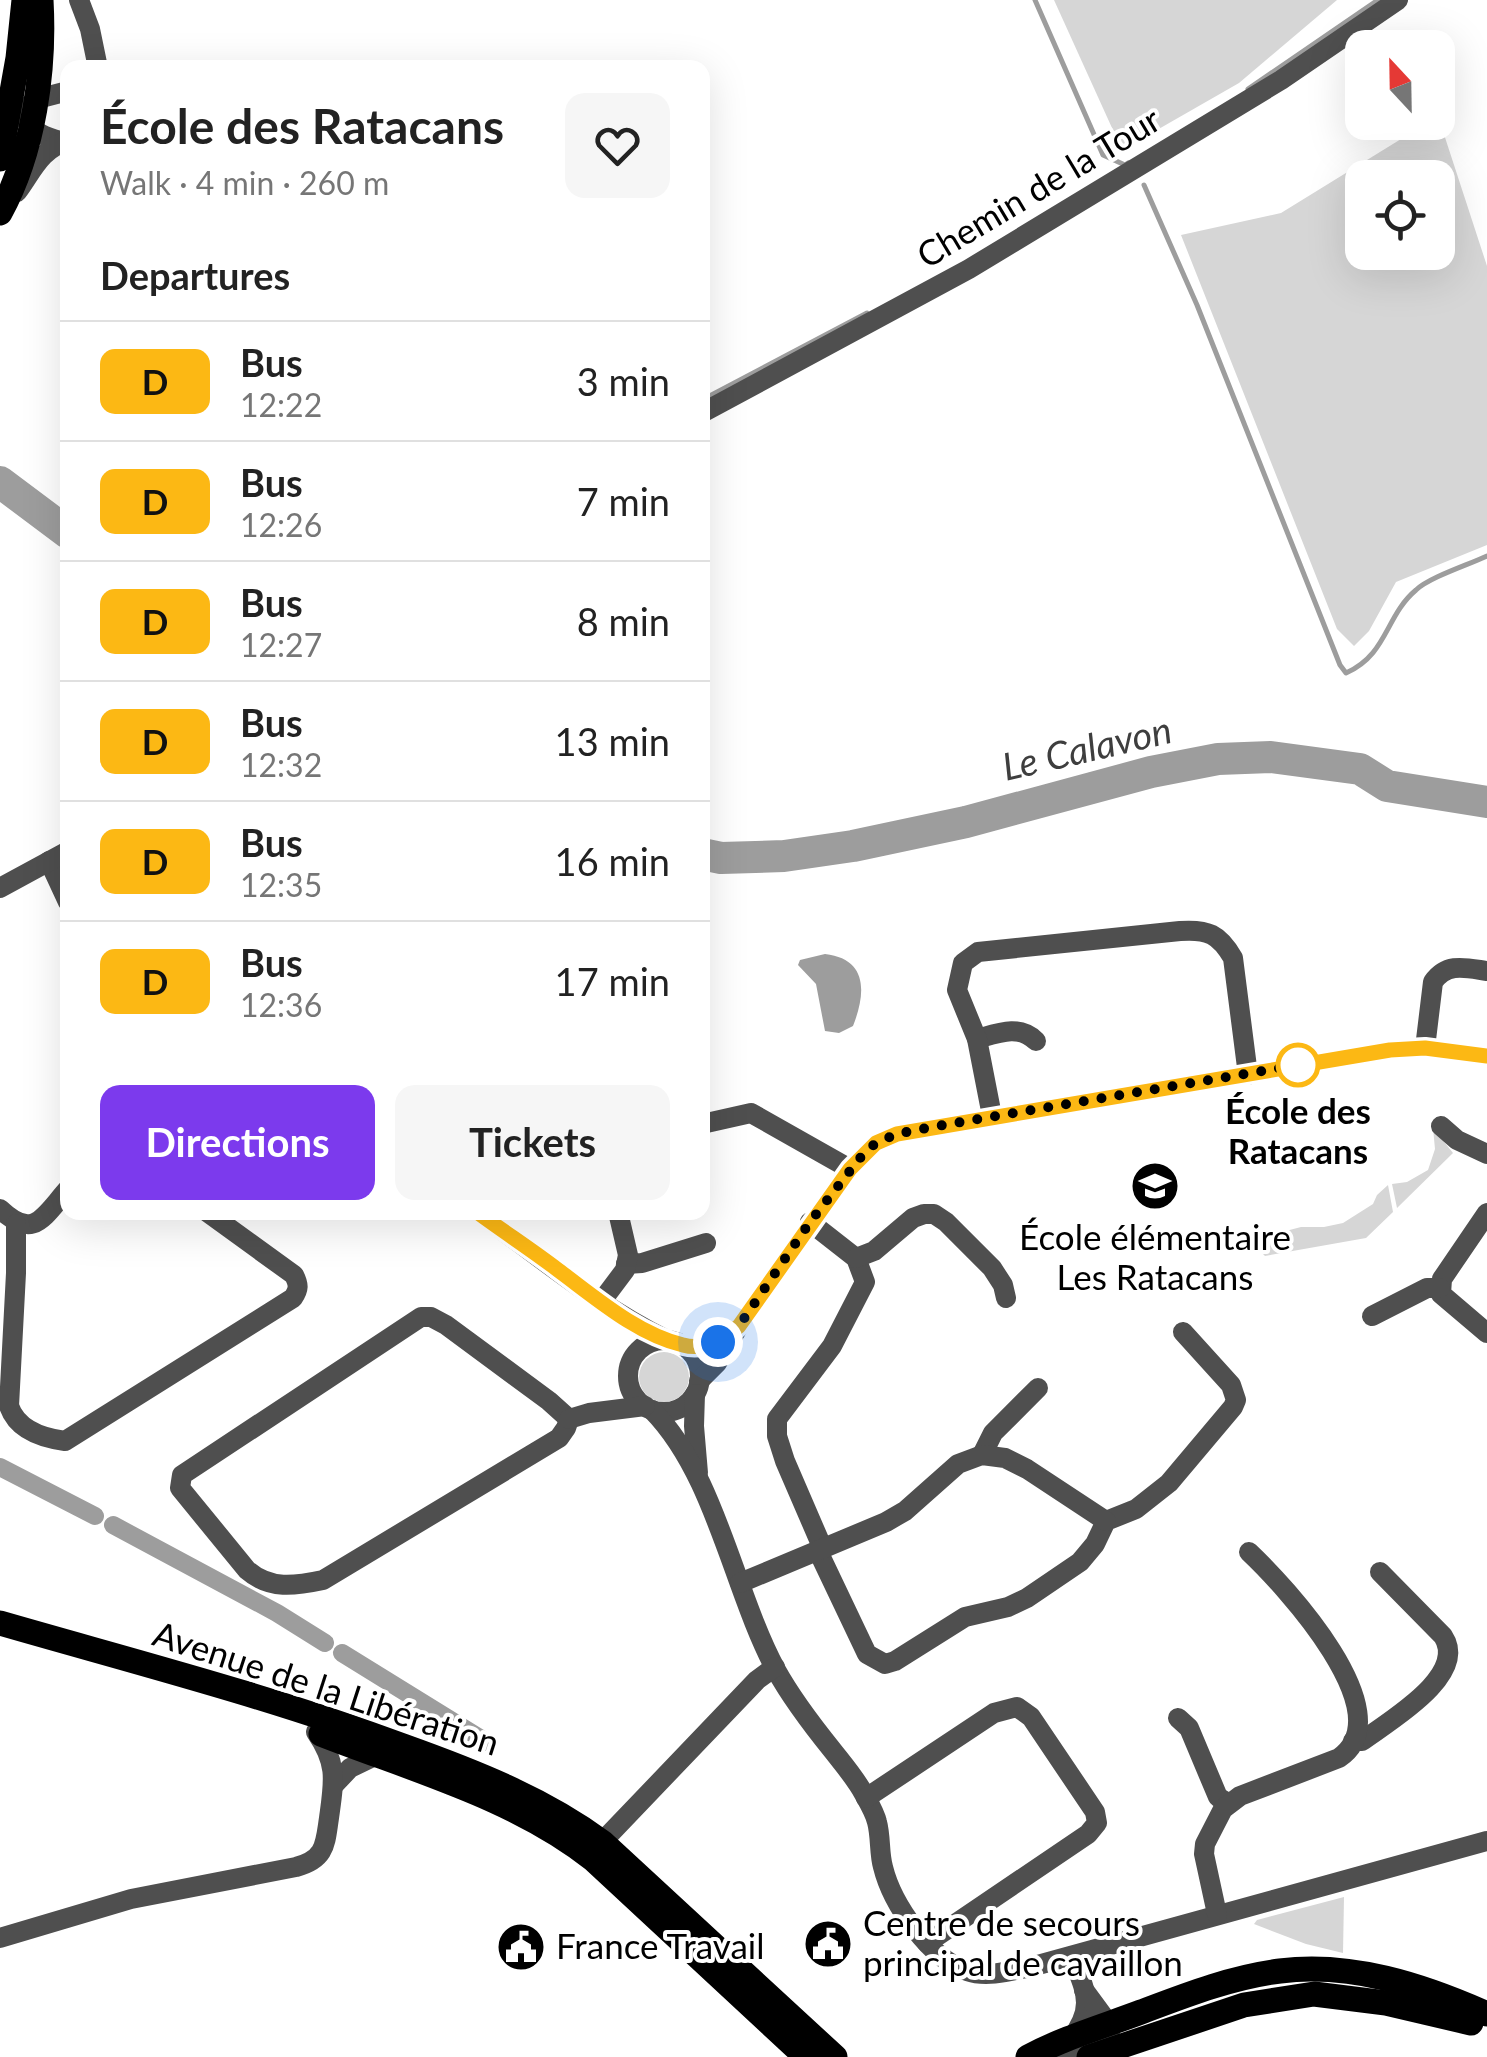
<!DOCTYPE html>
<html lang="en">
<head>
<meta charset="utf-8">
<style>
  :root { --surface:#fff; --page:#f6f6f6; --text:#222; --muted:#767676; --line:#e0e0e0; --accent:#7c3aed }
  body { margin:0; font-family:Lato,sans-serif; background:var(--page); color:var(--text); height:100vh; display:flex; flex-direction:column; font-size:38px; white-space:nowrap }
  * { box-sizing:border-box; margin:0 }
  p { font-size:32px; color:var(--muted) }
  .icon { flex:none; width:55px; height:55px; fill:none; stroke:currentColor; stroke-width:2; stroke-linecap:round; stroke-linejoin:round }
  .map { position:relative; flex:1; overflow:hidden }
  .panel { position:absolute; left:60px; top:60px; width:650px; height:1160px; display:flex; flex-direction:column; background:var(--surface); border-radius:20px; box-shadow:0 10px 40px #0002 }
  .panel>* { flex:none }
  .badge { padding:0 20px; border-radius:15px; font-size:35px; line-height:65px }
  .needle { width:65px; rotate:338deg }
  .fabs { position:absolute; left:1345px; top:30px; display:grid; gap:20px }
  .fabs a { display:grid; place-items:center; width:110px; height:110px; border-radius:20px; background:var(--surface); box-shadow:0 10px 40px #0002; font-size:50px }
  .you { position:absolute; width:50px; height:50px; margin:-25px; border:8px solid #fff; border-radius:50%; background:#1a73e8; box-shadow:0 0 0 15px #1a73e833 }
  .map>.badge { position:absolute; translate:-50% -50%; box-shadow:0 0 0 5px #fff }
  h2 { padding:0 40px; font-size:38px; line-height:90px }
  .round { display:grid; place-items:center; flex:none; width:105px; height:105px; border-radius:20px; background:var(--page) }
  .head { display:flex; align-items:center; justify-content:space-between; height:170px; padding:0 40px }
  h1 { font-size:48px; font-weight:700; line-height:75px }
  .cta { display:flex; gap:20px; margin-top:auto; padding:20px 40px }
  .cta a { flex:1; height:115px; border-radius:20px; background:var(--accent); color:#fff; font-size:40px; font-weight:700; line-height:115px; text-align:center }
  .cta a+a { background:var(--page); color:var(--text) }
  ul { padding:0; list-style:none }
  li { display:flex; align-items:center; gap:30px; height:120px; padding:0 40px; border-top:2px solid var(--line) }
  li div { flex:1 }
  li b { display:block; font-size:38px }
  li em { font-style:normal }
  li .badge { min-width:110px; font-weight:700; text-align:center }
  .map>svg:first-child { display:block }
  .green { fill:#d6d6d6; fill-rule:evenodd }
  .water { fill:#9d9d9d }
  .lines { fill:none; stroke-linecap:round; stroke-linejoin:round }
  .stream { stroke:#9d9d9d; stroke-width:5 }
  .canal { stroke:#9d9d9d; stroke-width:18 }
  .river { stroke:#9d9d9d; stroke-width:32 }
  .minor { stroke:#4f4f4f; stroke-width:20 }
  .major { stroke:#000; stroke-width:25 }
  .line-casing { stroke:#fff; stroke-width:22 }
  .line { stroke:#fcb814; stroke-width:15 }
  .walk { stroke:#000; stroke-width:10; stroke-dasharray:0 18 }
  .stop-dot { fill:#fff; stroke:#fcb814; stroke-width:5 }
  .labels { text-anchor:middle; stroke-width:8; stroke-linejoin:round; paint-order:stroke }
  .street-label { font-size:35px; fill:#000; stroke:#fff }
  .stop-label { font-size:35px; font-weight:bold; fill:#000; stroke:#fff }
  .poi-label { font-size:35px; fill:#000; stroke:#fff; text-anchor:start }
  .water-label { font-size:38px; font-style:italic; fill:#3e3e3e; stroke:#fff }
</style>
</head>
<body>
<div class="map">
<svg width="1487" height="2057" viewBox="0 0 1487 2057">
  <rect width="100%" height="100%" fill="#fff"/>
  <!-- green -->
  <g class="green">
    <polygon points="1054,0 1337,0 1239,83 1122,150"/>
    <path d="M 1438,116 L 1487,266 L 1487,545 L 1396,582 L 1369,631 L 1354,646 L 1337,629 L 1181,235 L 1281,213 L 1427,123 L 1438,122 ZM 1362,178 L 1438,178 L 1438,252 L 1362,252 Z"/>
    <polygon points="1433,1128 1453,1153 1397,1208 1392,1184 1407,1182 1428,1170 1435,1149"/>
    <polygon points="1388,1185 1393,1212 1366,1238 1265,1256 1258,1249 1278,1233 1301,1227 1324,1227 1343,1223 1373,1204 1377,1195"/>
    <circle cx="664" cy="1377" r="25"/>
    <polygon points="1344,1897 1343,1953 1306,1944 1254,1924 1257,1920"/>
  </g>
  <!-- water -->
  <path class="water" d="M 825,954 C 868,959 866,993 853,1026 L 839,1033 L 825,1031 L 816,984 L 798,965 L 800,960 Z"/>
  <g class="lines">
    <!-- stream -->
    <g class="stream">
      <polyline points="1035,0 1103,155 1125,165 1128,163"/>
      <polyline points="1248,89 1378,0"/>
      <path d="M 1144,185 L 1197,305 L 1340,665 L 1346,673 C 1388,654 1385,616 1416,590 C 1430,577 1468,565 1487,556"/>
      <polyline points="702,400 867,313"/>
    </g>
    <!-- canal -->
    <g class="canal">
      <polyline points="0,1467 95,1516"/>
      <polyline points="113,1525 277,1613 325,1643"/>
      <polyline points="342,1653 486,1742"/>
    </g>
    <!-- river -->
    <g class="river">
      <polyline points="0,482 68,533"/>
      <polyline points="702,854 721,858 784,856 853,846 966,822 1151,772 1218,759 1271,757 1360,769 1387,786 1487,802"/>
    </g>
    <!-- minor -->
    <g class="minor">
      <polyline points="79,0 90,29 98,68"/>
      <polyline points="28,106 41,98 68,91"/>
      <path d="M 25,119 C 35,134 47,137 63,142"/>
      <path d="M 17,192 C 32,172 41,148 68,141"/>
      <polyline points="702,413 969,269 1281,80 1398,0"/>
      <polyline points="49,861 68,902"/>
      <polyline points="0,888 68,851"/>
      <path d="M 977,1039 C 998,1033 1019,1024 1036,1041"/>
      <path d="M 1425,1048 L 1433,982 C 1447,962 1466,968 1487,971"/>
      <path d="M 992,1116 L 977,1039 L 957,990 L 963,963 L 978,952 L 1180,931 C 1208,929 1219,934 1233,958 L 1248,1075"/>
      <polyline points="702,1124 751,1113 850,1169"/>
      <polyline points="1441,1126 1457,1140 1487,1154"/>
      <path d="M 0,1209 C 34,1241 43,1217 68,1189"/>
      <path d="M 477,1212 C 539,1256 599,1307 667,1340"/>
      <polyline points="1487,1213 1442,1279 1441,1294 1487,1333"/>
      <polyline points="810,1222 856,1258 865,1282 832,1346 777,1419 777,1436 785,1461 823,1549"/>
      <path d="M 16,1224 L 16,1273 L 9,1406 C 17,1430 42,1438 65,1441 L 293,1298 C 299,1289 299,1285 294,1275 L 207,1212"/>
      <polyline points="856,1258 874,1251 913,1218 924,1214 934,1214 946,1222 992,1268 1003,1285 1006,1298"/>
      <polyline points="626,1264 642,1263 706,1243"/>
      <polyline points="601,1302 625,1270 628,1255 618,1212"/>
      <polyline points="1372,1316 1427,1288 1440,1288"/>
      <path d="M 421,1317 L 431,1317 L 446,1325 L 549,1401 L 569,1419 L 566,1428 L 559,1438 L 323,1580 C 295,1586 270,1590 247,1570 L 180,1488 L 182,1475 Z"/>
      <circle cx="664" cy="1376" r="36"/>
      <polyline points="699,1381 717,1363 739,1326 850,1169 876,1143 897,1134 1390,1050 1425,1048 1487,1056"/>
      <polyline points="695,1394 694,1426 698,1473"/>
      <path d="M 652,1410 C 716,1475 733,1590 776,1670 C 792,1699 812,1725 833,1751 C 844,1765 856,1779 864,1794 C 869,1803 875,1813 877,1822 C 881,1837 879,1853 883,1867 C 892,1904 930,1959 967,1971 C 987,1978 1007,1971 1027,1968 L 1487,1841"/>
      <polyline points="569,1419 589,1413 645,1406"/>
      <polyline points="982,1455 993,1433 1038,1388"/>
      <polyline points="818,1551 867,1654 885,1664 895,1661 965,1617 1008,1607 1027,1598 1080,1562 1095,1544 1106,1521 1136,1509 1169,1483 1233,1407 1236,1400 1231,1385 1183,1332"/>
      <polyline points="740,1583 886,1522 905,1511 958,1464 982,1455 1005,1458 1027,1469 1106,1521"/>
      <polyline points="1178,1718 1189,1728 1218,1797 1228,1803"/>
      <path d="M 1353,1741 L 1362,1741 C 1389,1721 1469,1675 1443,1636 L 1380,1572"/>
      <polyline points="334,1785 350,1768 377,1755"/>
      <polyline points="866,1798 994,1713 1017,1707 1031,1717 1095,1812 1097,1823 1088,1834 927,1943"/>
      <polyline points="602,1842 757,1680 775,1667"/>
      <path d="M 1217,1914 L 1204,1854 L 1205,1844 L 1223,1809 L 1240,1796 L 1339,1758 C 1404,1714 1284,1585 1249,1552"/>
      <path d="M 0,1938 L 131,1899 L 296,1867 C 326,1859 325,1844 329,1818 C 334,1781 338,1764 316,1732"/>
      <path d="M 1071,2039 C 1096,2006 1085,1991 1072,1956"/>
      <polyline points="1066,2057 1105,2040 1110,2035 1109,2024 1084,1990"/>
    </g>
    <!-- major -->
    <g class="major">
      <polyline points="0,159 18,58 24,0"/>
      <path d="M 0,213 C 34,151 45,70 41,0"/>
      <path d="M 0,1623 C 135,1662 272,1697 403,1746 C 473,1771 542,1798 602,1842 L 835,2057"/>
      <path d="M 321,1734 C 413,1770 516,1798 594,1860 L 806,2057"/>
      <path d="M 1028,2057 C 1063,2038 1104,2026 1141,2012 C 1186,1995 1232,1977 1280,1971 C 1351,1962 1422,1985 1487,2014"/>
      <polyline points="1089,2057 1244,2005 1314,1994 1386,2003 1471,2023"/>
    </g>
  </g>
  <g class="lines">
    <!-- line casing -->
    <g class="line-casing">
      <path id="line" d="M 477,1212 C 504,1232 532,1250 558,1270 C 596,1298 637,1334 683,1345 C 704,1351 724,1339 739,1326 L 850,1169 L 876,1143 L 897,1134 L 1390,1050 L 1425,1048 L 1487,1056"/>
    </g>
    <!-- line -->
    <use href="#line" class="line"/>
    <!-- walk -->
    <polyline class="walk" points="718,1342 739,1326 810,1222 864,1153 876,1143 897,1134 932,1127 1298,1065"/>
  </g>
  <!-- icons -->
  <defs>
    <g id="school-disc" transform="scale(2.5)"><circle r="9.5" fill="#000" stroke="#fff"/><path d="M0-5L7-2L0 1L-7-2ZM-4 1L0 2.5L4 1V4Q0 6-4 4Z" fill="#fff"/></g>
    <g id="civic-disc" transform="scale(2.5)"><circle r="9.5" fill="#000" stroke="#fff"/><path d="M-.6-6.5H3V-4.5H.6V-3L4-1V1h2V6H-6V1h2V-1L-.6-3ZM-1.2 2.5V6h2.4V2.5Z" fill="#fff"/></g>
  </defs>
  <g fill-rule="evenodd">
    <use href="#school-disc" x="1155" y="1186"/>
    <use href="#civic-disc" x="828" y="1944"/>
    <use href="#civic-disc" x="521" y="1947"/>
  </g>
  <!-- markers -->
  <circle class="stop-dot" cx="1298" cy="1065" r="20"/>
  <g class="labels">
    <!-- street labels -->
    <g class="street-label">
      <text transform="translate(1039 188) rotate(-31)" y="12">Chemin de la Tour</text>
      <text transform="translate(326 1689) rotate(18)" y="12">Avenue de la Libération</text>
    </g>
    <!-- stop labels -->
    <g class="stop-label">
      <text x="1298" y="1124">École des<tspan x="1298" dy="40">Ratacans</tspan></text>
    </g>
    <!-- poi labels -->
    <g class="poi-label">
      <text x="1155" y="1250" text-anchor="middle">École élémentaire<tspan x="1155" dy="40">Les Ratacans</tspan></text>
      <text x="863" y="1936">Centre de secours<tspan x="863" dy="40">principal de cavaillon</tspan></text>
      <text x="556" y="1959">France Travail</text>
    </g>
    <!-- water labels -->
    <g class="water-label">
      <text transform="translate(1087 749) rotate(-13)" y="13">Le Calavon</text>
    </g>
  </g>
</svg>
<div class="fabs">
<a><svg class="needle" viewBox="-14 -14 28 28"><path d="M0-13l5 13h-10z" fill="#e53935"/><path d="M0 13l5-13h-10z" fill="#767676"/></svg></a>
<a><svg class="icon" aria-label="locate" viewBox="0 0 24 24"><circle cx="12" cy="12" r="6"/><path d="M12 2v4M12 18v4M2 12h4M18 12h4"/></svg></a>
</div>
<div class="you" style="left:718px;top:1342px"></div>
<section class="panel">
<div class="head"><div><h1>École des Ratacans</h1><p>Walk · 4 min · 260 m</p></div><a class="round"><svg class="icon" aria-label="heart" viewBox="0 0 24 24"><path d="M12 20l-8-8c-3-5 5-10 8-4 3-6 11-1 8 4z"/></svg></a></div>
<h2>Departures</h2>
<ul>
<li><span class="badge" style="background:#fcb814;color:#111">D</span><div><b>Bus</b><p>12:22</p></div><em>3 min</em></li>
<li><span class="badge" style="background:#fcb814;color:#111">D</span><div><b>Bus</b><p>12:26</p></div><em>7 min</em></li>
<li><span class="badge" style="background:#fcb814;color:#111">D</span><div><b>Bus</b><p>12:27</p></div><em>8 min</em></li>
<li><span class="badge" style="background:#fcb814;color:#111">D</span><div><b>Bus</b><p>12:32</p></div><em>13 min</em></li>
<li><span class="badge" style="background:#fcb814;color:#111">D</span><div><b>Bus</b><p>12:35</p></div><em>16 min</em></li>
<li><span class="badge" style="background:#fcb814;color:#111">D</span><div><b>Bus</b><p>12:36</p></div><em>17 min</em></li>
</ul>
<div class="cta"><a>Directions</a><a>Tickets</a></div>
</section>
</div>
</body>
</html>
